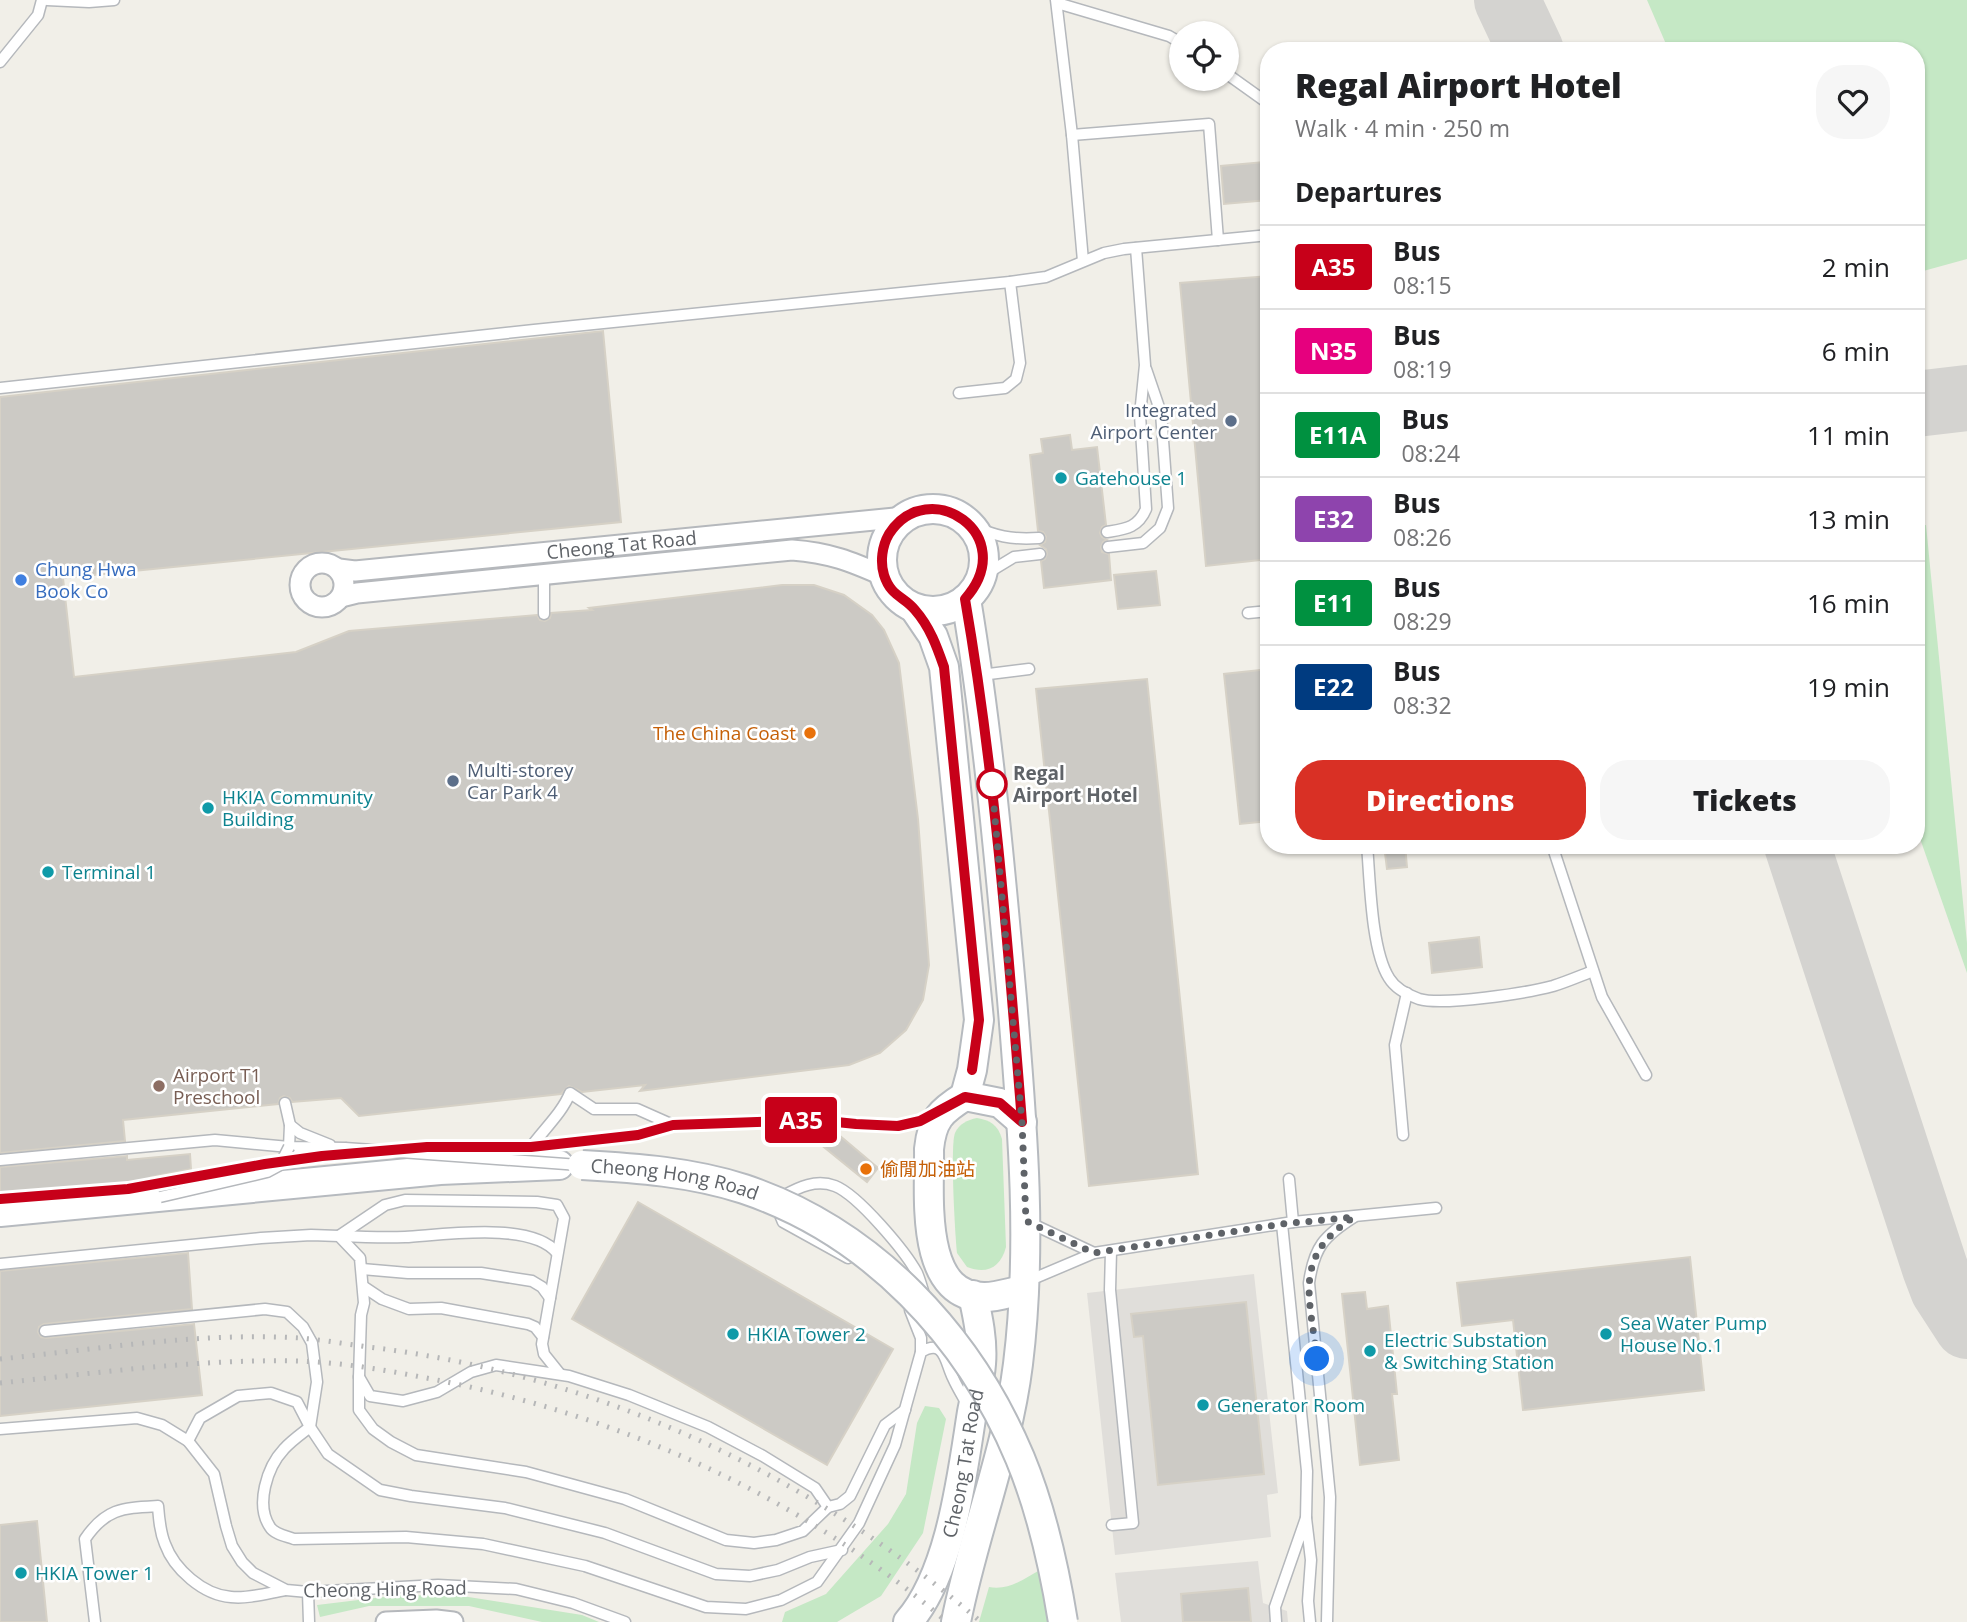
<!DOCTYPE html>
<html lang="en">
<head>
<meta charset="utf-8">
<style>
  :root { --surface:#fff; --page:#f6f6f6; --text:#202124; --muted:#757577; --line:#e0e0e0; --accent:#d93025 }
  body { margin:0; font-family:"Open Sans","Noto Sans TC",sans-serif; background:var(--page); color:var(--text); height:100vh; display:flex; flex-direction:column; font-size:26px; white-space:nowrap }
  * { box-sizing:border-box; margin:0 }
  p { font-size:23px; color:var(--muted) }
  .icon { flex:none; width:38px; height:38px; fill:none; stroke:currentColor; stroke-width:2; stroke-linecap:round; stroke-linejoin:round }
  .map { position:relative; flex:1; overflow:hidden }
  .sheet { position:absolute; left:1260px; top:42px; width:665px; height:812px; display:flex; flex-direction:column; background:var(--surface); border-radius:28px; box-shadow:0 2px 5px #0004 }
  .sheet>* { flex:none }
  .badge { padding:0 14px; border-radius:5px; font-size:24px; line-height:46px }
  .buttons { position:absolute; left:1169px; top:21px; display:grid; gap:14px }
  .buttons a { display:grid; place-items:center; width:70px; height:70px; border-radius:50%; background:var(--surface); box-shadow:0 2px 5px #0004; font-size:35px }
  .you { position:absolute; width:35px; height:35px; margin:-18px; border:5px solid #fff; border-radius:50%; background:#1a73e8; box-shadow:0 0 0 10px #1a73e833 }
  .map>.badge { position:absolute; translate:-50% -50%; box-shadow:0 0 0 4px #fff }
  h2 { padding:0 35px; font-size:26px; line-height:63px }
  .round { display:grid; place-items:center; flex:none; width:74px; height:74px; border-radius:28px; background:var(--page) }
  .summary { display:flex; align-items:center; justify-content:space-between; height:119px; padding:0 35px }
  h1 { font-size:33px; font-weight:800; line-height:52px }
  .action { display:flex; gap:14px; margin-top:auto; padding:14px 35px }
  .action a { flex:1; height:80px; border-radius:28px; background:var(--accent); color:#fff; font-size:28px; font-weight:800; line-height:80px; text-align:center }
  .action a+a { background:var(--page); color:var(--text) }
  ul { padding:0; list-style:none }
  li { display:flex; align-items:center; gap:21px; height:84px; padding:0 35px; border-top:2px solid var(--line) }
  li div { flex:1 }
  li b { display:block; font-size:26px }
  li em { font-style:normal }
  li .badge { min-width:77px; font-weight:700; text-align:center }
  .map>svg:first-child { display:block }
  .industrial { fill:#e0deda }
  .green { fill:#c5e8c5 }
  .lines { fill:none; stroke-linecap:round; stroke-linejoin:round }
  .taxiway { stroke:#d4d3d0; stroke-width:66 }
  .building { fill:#cccac5; stroke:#d6d1c6; stroke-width:2 }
  .lane-casing { stroke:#b5b8bc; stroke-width:13 }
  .street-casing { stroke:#b5b8bc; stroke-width:23 }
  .secondary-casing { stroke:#b6babf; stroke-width:32 }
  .lane { stroke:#fff; stroke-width:10 }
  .street { stroke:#fff; stroke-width:19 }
  .secondary { stroke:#fff; stroke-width:28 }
  .rail { stroke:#b6b7b8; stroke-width:5; stroke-dasharray:2 9; stroke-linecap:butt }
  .lane-bridge-casing { stroke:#b5b8bc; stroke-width:13; stroke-linecap:butt }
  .secondary-bridge-casing { stroke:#b6babf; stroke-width:32; stroke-linecap:butt }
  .lane-bridge { stroke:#fff; stroke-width:10 }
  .secondary-bridge { stroke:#fff; stroke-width:28 }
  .line-casing { stroke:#fff; stroke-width:16 }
  .line { stroke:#c70019; stroke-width:10 }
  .walk { stroke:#5f6368; stroke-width:7; stroke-dasharray:0 12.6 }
  .service-dot { fill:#5c6f8a; stroke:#fff; stroke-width:2.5 }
  .culture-dot { fill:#0f9aa8; stroke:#fff; stroke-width:2.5 }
  .shop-dot { fill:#3f7fe0; stroke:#fff; stroke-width:2.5 }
  .food-dot { fill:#e8710a; stroke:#fff; stroke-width:2.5 }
  .stop-dot { fill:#fff; stroke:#c70019; stroke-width:3.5 }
  .education-dot { fill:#8d6e63; stroke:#fff; stroke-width:2.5 }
  .labels { text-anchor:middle; stroke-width:5; stroke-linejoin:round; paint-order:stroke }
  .service-label { font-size:19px; fill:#4e5e75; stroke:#fff; text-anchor:end }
  .culture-label { font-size:19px; fill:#0d838f; stroke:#fff; text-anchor:start }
  .street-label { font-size:19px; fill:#5f6368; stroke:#fff }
  .shop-label { font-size:19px; fill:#366cbe; stroke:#fff; text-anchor:start }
  .food-label { font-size:19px; fill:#c56008; stroke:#fff; text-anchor:end }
  .stop-label { font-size:19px; font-weight:bold; fill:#5f6368; stroke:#fff; text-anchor:start }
  .education-label { font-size:19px; fill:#785e54; stroke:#fff; text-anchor:start }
</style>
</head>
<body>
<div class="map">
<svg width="1967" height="1622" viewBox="0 0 1967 1622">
  <rect width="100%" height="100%" fill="#f1efe8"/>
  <!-- industrial -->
  <g class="industrial">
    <polygon points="1254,1274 1278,1493 1267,1495 1271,1537 1115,1555 1087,1293"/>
    <polygon points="1258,1561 1263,1603 1287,1611 1288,1622 1121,1622 1115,1573"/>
  </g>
  <!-- green -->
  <g class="green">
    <polygon points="1647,0 1967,0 1967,259 1916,273 1916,51 1669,51"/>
    <polygon points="1926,525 1967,943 1967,973 1916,827 1916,526"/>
    <path d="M 977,1118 C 990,1120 998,1125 1002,1139 L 1006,1247 C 1001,1267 987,1275 967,1267 L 957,1253 C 955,1236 950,1145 955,1133 C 959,1124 967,1120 977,1118 Z"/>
    <polygon points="925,1406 939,1408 946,1419 923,1533 881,1596 837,1622 782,1622 785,1612 826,1594 888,1524 906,1494 917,1423"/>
    <path d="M 1042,1569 L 1052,1622 L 979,1622 L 989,1587 C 1009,1591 1025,1578 1042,1569 Z"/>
    <polygon points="400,1595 462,1596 582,1615 599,1622 542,1622 469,1606 369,1606 320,1617 317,1605"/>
  </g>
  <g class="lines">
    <!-- taxiway -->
    <g class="taxiway">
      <polyline points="1507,0 1531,51"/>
      <polyline points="1916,404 1967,398"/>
      <polyline points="1797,845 1935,1268 1943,1289 1967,1326"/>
    </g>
  </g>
  <!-- building -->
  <g class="building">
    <polygon points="1264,162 1268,200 1224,204 1221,166"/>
    <polygon points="1269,276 1269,559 1206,566 1180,283"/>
    <polygon points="603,331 621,522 63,578 74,677 296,652 349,631 537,615 540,620 545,621 550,618 551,613 592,610 589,608 782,585 814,585 844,595 872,615 884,630 899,663 918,819 929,965 923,1000 906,1030 880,1053 849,1065 640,1091 645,1085 582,1092 569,1086 561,1094 359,1116 341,1098 292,1102 290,1098 284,1096 280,1098 278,1104 123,1120 125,1141 0,1153 0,397"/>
    <polygon points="1070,435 1072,450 1097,447 1106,525 1102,527 1100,533 1102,537 1107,540 1103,542 1101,547 1102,552 1109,554 1111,580 1044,588 1041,561 1045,559 1047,554 1046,549 1040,545 1045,542 1046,537 1043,532 1038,531 1030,455 1043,453 1041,439"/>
    <polygon points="1156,571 1160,605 1118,609 1114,575"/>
    <polygon points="1269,669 1269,821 1240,824 1224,674"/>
    <polygon points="1147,679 1198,1174 1089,1186 1036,689"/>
    <polygon points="1384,845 1405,845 1407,867 1387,869"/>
    <polygon points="1479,937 1482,967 1432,973 1429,943"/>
    <polygon points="830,1130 833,1130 878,1168 867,1182 819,1143"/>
    <polygon points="190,1154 191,1169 151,1177 145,1181 0,1195 0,1167 127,1156 127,1160"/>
    <polygon points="638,1202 893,1349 827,1465 572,1319"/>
    <polygon points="188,1253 192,1309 44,1324 39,1327 38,1332 41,1337 46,1338 194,1324 202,1395 0,1416 0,1271"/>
    <polygon points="1690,1257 1704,1390 1523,1410 1513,1320 1462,1326 1457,1283"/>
    <polygon points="1365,1292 1367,1309 1388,1306 1397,1394 1392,1394 1399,1460 1360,1465 1342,1294"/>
    <polygon points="1246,1302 1264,1474 1158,1485 1143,1336 1134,1337 1131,1314"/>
    <polygon points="37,1521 47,1622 0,1622 0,1525"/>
    <polygon points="1248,1588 1251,1622 1183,1622 1181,1594"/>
  </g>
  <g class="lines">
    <!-- lane casing -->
    <g class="lane-casing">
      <g id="lane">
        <polyline points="47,0 89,2 114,0"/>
        <polyline points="1056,0 1072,135 1083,261"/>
        <polyline points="1057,3 1169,36 1181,43"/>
        <polyline points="0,62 38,15 42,0"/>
        <polyline points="1227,74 1269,104"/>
        <polyline points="1072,135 1209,124 1218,240"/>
        <polyline points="0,388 534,330 1010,282 1046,277 1104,253 1124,249 1269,235"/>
        <polyline points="959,393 1005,388 1016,379 1020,363 1010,282"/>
        <path d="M 970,525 C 996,536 1010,540 1039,538"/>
        <path d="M 1107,532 C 1125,529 1138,528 1146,509 L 1140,415 L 1145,365 L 1136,248"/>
        <polyline points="1108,547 1143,543 1160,528 1168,508 1161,413 1146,369"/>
        <polyline points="981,577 1014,557 1040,554"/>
        <polyline points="1248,613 1269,611"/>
        <polyline points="544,614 544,574"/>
        <polyline points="981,675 1029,669"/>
        <path d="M 1367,845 C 1370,879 1371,950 1389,978 C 1395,988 1408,995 1419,999 C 1443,1006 1527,993 1553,986 C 1566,982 1580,976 1593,971"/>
        <polyline points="1552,845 1602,997 1646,1075"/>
        <polyline points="285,1103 290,1125 289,1147"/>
        <polyline points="290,1125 300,1133 330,1145"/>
        <polyline points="1403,1135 1395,1045 1407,993"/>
        <path d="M 531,1147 C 544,1129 562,1113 570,1093 L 594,1109 L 637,1109 L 673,1125"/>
        <polyline points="402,1149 427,1147 531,1147 638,1135 673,1125 779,1120 898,1126 920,1121 932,1115"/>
        <polyline points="0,1160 215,1140 289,1147 345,1148"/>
        <polyline points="1289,1179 1293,1222"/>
        <polyline points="152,1184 265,1164 366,1152"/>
        <polyline points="1028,1222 1094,1253"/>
        <polyline points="1282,1224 1307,1471 1306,1518"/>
        <polyline points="339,1236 385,1205 405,1200 537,1202 557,1205 564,1218 542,1344 544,1354 560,1374"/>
        <path d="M 339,1236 C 361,1237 383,1238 405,1237 C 442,1235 532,1221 557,1253"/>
        <polyline points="1111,1251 1110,1290 1133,1523 1112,1525"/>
        <path d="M 848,1258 L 783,1222 L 778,1210 L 783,1196 C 799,1187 816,1179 835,1186 C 858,1195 905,1251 917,1273 C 920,1280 922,1288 924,1294"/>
        <polyline points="0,1264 261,1238 311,1235 339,1236 360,1258 364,1303 361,1315 359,1377 370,1396 403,1401 437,1392 471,1372 496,1365 569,1376 629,1395 708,1427 763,1456 815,1488 828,1507"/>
        <polyline points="362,1269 408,1273 481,1273 532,1281 542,1287 550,1298"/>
        <polyline points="1028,1281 1094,1253 1293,1222 1436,1208"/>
        <polyline points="364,1287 382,1299 409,1309 441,1308 528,1324 535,1327 543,1337"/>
        <polyline points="910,1310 921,1338 921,1352"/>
        <polyline points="45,1331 265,1309 287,1312 303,1327 312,1343 317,1382 310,1427"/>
        <polyline points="359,1377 359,1410 373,1429 391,1442 416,1455 526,1472 625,1499 726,1540 754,1543 776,1540 803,1531 828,1507 840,1504 850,1496 885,1425 905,1410"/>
        <path d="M 310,1427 C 301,1434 291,1441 284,1449 C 267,1467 255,1505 270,1527 C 274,1534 286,1536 294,1539 L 406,1537 L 483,1544 L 585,1566 L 706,1607 L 746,1609 L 781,1600 L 817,1582 L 859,1523 L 895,1445 L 921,1352 C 945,1338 945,1362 953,1378 C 957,1387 962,1395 967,1404"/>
        <polyline points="0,1429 137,1418 162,1425 188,1441 214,1474 226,1526 232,1546 242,1562 253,1573 286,1590 308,1592 438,1585 516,1589 573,1603 625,1622"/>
        <polyline points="188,1441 200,1418 238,1396 271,1393 297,1402 310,1427 328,1454 380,1490 411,1496 505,1508 605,1533 716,1574 750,1576 778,1570 810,1557 842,1550"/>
        <polyline points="308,1592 309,1622"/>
        <path d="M 95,1622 L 85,1539 C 106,1508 123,1508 158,1506 C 159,1519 160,1532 165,1544 C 174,1569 203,1595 231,1597 C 248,1599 268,1593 285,1590"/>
        <polyline points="1276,1622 1275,1607 1306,1518 1311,1560 1308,1601 1310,1622"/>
        <path d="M 1327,1622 L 1330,1497 L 1309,1283 C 1314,1247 1324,1236 1354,1217"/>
      </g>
    </g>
    <!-- street casing -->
    <g class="street-casing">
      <g id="street">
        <circle cx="322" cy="585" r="22"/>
        <path id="s1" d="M 339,569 L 355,571 L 905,517"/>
        <path d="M 341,597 L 357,593 L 792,550 C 830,553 850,561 884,576"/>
        <polyline points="386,1622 436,1620 453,1622"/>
      </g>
    </g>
    <!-- secondary casing -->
    <g class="secondary-casing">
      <g id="secondary">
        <circle cx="933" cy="560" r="51"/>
        <polyline points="914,608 933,636 944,667 979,1020 972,1070 965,1096"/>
        <path d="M 1022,1122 L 1000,1103 L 965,1096 C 941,1111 932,1119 929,1149 C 930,1192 918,1298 985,1297 C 998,1297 1011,1292 1023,1290"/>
        <polyline points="0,1212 440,1170 559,1165"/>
        <path id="s2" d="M 908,1622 C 951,1573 962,1475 972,1412 C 975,1396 980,1380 981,1364 C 983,1341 978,1318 973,1295"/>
        <path d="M 956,1622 C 973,1535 1007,1453 1018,1364 C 1033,1243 1022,1121 1012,999 C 1000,865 988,732 966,599"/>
      </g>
    </g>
    <!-- lane -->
    <use href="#lane" class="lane"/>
    <!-- street -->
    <use href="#street" class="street"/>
    <!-- secondary -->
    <use href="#secondary" class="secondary"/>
    <!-- rail -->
    <g class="rail">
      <path d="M 0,1359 C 99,1349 200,1332 300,1338 C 323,1340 346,1344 369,1347 C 597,1375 808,1472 981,1622"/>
      <path d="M 0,1383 C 99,1373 196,1359 295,1361 C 337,1362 380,1369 421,1377 C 613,1412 799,1494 947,1622"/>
    </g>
    <!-- lane-bridge casing -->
    <g class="lane-bridge-casing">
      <g id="lane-bridge">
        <polyline points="345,1148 579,1165"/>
        <polyline points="160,1197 267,1172 280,1165 289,1147"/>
      </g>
    </g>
    <!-- secondary-bridge casing -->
    <g class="secondary-bridge-casing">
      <g id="secondary-bridge">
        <path id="s3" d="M 582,1165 C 636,1168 692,1172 744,1189 C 872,1232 969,1336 1020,1458 C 1042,1511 1054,1566 1063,1622"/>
      </g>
    </g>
    <!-- lane-bridge -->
    <use href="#lane-bridge" class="lane-bridge"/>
    <!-- secondary-bridge -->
    <use href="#secondary-bridge" class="secondary-bridge"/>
  </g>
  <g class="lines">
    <!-- line casing -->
    <g class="line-casing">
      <path id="line" d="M 0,1199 L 128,1189 L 265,1164 L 322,1156 L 427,1147 L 531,1147 L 638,1135 L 673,1125 L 817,1120 L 856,1124 L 898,1126 L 920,1121 L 965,1097 L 1000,1103 L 1022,1122 C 1008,947 995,772 965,599 C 1022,535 928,473 889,534 C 882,546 880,562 884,575 C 891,597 904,596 915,610 C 930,627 937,647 944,667 L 979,1020 L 972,1070"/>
    </g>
    <!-- line -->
    <use href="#line" class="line"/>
    <!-- walk -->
    <path class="walk" d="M 992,784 L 1022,1122 L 1026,1221 L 1094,1253 L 1282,1224 L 1354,1217 C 1292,1257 1310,1296 1317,1359"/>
  </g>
  <!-- markers -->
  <g class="service-dot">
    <circle cx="1231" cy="421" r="7"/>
    <circle cx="453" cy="781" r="7"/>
  </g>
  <g class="culture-dot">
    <circle cx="1061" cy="478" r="7"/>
    <circle cx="208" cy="808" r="7"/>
    <circle cx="48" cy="872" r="7"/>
    <circle cx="733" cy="1334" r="7"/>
    <circle cx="1606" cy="1334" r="7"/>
    <circle cx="1370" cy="1351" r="7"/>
    <circle cx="1203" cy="1405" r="7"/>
    <circle cx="21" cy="1573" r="7"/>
  </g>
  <circle class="shop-dot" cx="21" cy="580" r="7"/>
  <g class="food-dot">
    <circle cx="810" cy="733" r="7"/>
    <circle cx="866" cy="1169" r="7"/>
  </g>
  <circle class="stop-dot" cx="992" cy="784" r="14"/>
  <circle class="education-dot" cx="159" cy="1086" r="7"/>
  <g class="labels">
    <!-- service labels -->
    <g class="service-label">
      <text x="1217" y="417">Integrated<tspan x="1217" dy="22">Airport Center</tspan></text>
      <text x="467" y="777" text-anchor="start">Multi-storey<tspan x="467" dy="22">Car Park 4</tspan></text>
    </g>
    <!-- culture labels -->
    <g class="culture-label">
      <text x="1075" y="485">Gatehouse 1</text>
      <text x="222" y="804">HKIA Community<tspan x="222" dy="22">Building</tspan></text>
      <text x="62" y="879">Terminal 1</text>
      <text x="1620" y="1330">Sea Water Pump<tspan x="1620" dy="22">House No.1</tspan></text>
      <text x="747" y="1341">HKIA Tower 2</text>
      <text x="1384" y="1347">Electric Substation<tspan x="1384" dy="22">&amp; Switching Station</tspan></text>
      <text x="1217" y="1412">Generator Room</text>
      <text x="35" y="1580">HKIA Tower 1</text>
    </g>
    <!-- street labels -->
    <g class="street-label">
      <text dy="7" stroke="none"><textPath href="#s1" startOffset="284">Cheong Tat Road</textPath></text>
      <text dy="7" stroke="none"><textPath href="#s3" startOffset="94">Cheong Hong Road</textPath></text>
      <text dy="7" stroke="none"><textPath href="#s2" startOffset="170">Cheong Tat Road</textPath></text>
      <text transform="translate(385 1589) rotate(-1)" y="7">Cheong Hing Road</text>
    </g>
    <!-- shop labels -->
    <g class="shop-label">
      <text x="35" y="576">Chung Hwa<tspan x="35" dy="22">Book Co</tspan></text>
    </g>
    <!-- food labels -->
    <g class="food-label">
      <text x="796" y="740">The China Coast</text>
      <text x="880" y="1176" text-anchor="start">偷閒加油站</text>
    </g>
    <!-- stop labels -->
    <g class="stop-label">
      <text x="1013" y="780">Regal<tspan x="1013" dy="22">Airport Hotel</tspan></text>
    </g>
    <!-- education labels -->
    <g class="education-label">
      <text x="173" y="1082">Airport T1<tspan x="173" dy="22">Preschool</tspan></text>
    </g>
  </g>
</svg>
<div class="buttons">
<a><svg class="icon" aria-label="locate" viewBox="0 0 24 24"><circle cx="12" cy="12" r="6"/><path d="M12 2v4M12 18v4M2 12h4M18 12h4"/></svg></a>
</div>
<div class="you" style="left:1317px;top:1359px"></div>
<b class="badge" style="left:801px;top:1120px;background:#c70019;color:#fff">A35</b>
<section class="sheet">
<div class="summary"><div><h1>Regal Airport Hotel</h1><p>Walk · 4 min · 250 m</p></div><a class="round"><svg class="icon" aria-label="heart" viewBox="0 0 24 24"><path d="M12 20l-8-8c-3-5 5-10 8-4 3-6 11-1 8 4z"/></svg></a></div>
<h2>Departures</h2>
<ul>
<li><span class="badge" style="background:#c70019;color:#fff">A35</span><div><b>Bus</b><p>08:15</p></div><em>2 min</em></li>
<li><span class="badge" style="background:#e6007e;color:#fff">N35</span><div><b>Bus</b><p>08:19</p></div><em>6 min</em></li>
<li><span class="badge" style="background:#009140;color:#fff">E11A</span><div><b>Bus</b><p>08:24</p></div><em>11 min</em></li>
<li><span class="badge" style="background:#8e44ad;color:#fff">E32</span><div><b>Bus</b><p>08:26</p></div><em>13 min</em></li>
<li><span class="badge" style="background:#009140;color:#fff">E11</span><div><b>Bus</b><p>08:29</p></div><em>16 min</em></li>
<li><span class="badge" style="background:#003b80;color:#fff">E22</span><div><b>Bus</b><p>08:32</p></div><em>19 min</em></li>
</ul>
<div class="action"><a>Directions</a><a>Tickets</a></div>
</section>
</div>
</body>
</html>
